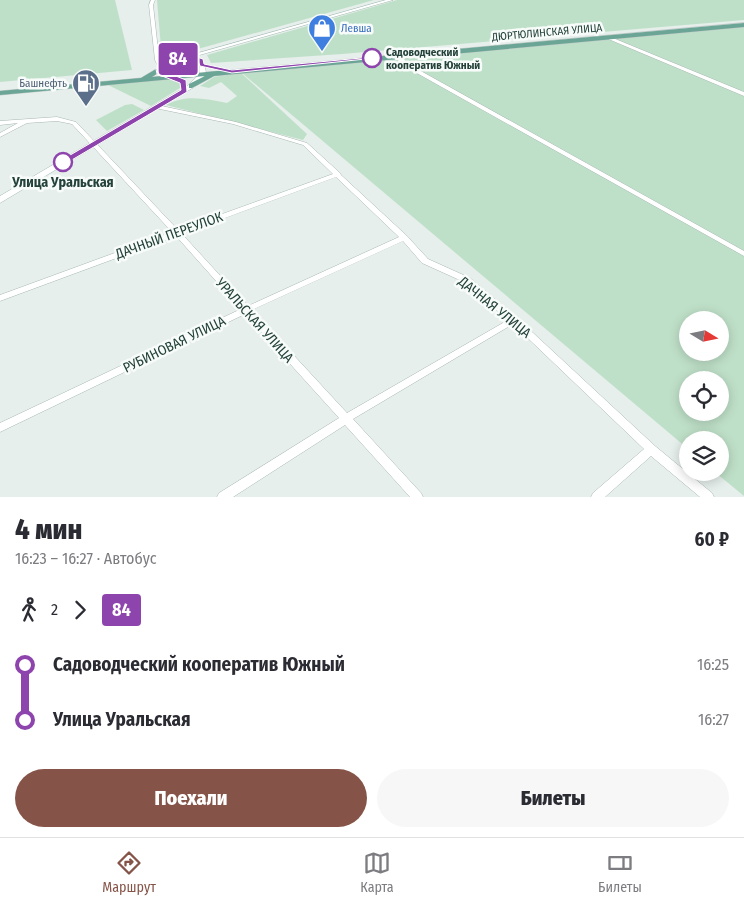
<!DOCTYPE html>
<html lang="ru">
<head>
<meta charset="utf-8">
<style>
  :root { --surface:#fff; --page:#f7f7f7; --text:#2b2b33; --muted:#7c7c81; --line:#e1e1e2; --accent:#855347 }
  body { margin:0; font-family:"Fira Sans Condensed",sans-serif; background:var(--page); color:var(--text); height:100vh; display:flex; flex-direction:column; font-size:19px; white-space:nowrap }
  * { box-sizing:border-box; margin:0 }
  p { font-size:16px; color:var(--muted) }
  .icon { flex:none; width:28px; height:28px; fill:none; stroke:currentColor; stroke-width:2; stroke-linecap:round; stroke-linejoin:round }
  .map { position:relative; height:497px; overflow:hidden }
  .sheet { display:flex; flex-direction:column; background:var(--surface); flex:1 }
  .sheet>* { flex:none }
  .badge { padding:0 10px; border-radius:4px; font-size:18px; line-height:32px }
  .needle { width:32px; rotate:100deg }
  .controls { position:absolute; left:679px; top:311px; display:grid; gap:10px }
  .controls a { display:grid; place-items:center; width:50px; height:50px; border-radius:50%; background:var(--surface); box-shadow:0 2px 12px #0003; font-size:25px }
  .map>.badge { position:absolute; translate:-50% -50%; box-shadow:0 0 0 2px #fff }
  .legs { display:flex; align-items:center; gap:8px; height:55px; padding:0 15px; font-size:16px }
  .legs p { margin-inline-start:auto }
  .headline { display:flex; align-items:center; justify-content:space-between; height:85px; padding:0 15px }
  h1 { font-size:28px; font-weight:800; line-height:38px }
  .action { display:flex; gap:10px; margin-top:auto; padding:10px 15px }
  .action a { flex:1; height:58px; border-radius:30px; background:var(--accent); color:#fff; font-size:20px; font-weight:800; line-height:58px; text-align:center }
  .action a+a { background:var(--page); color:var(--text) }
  ul { padding:0 15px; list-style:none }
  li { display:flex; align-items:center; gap:18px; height:55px; font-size:19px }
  li i { display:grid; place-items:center; width:8px; height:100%; margin:0 6px; background:currentColor }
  li i::after { content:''; width:12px; height:12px; margin:-6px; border:4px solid; border-radius:50%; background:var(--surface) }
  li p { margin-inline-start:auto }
  li:first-child i { background:linear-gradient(#0000 50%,currentColor 0) }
  li:last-child i { background:linear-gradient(currentColor 50%,#0000 0) }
  .dock { display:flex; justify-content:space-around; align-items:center; height:70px; border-top:1px solid var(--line); background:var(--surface); font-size:14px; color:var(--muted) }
  .dock a { display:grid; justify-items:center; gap:2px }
  .dock .on { color:var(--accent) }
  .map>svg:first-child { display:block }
  .green { fill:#bfe0c8; fill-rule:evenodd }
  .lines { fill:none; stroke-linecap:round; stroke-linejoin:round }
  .minor-casing { stroke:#a8b8b2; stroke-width:1 }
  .secondary-casing { stroke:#a4bbb3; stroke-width:1 }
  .primary-casing { stroke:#c2cac8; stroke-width:1 }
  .minor { fill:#fff; fill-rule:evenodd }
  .secondary { fill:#fff; fill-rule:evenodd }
  .primary { fill:#6aa596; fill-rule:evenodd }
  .line-1 { fill:#8e44ad; stroke:#fff }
  .stop-1-dot { fill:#fff; stroke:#8e44ad; stroke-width:2.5 }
  .labels { text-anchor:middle; stroke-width:5; stroke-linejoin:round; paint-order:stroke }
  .far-shop-label { font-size:11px; fill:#366cbe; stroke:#f7fbf9; text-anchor:start }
  .far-street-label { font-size:11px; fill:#24423a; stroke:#f7fbf9 }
  .far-stop-label { font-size:11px; font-weight:bold; fill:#24423a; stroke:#f7fbf9; text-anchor:start }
  .far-service-label { font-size:11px; fill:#4e5e75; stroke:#f7fbf9; text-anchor:end }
  .stop-label { font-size:14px; font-weight:bold; fill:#24423a; stroke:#f7fbf9 }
  .street-label { font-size:14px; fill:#24423a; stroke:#f7fbf9 }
</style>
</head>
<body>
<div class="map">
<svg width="744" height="497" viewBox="0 0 744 497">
  <rect width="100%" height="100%" fill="#e6efeb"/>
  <!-- green -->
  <g class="green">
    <polygon points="0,0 115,0 132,70 0,82"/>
    <polygon points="157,0 374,0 162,59"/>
    <polygon points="397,0 744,0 744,20 342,54 211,63 207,55"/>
    <path d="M 744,27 L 744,496 L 716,473 L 720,472 L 720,440 L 688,440 L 687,448 L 242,73 ZM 688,320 L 720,320 L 720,352 L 688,352 ZM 688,380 L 720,380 L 720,412 L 688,412 Z"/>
    <path d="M 191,58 L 197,64 C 191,75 174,75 164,70 L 169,63 Z"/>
    <path d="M 241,73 L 307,134 L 303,140 L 166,105 C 187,94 205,99 227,103 L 237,96 L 221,82 L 209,88 L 200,86 L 214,77 Z"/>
    <polygon points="169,79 180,82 180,88 151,106 108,85"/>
    <polygon points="132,104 144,110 107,131 96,120 125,105"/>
  </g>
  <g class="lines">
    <!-- minor casing -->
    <g class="minor-casing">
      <g id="minor">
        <polygon points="151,0 155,0 153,5 159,59 174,59 176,60 174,61 160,61 163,67 161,68 159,68 155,60 149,5"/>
        <polygon points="606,36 608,36 744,92 744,96 606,38"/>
        <polygon points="393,55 397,55 419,70 744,251 744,256 415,72 393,57"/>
        <path d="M 157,105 L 236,122 L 307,143 L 340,173 L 341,175 L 407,236 L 428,259 L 470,278 L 517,318 L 655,446 L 712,493 L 714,497 L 700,497 L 651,456 L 605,497 L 591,497 L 593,493 L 644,449 L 513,324 L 353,419 L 421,493 L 423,497 L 410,497 L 345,425 L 233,497 L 217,497 L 219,493 L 339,418 L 245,314 L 0,432 L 0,423 L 241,309 L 176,236 L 0,301 L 0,295 L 172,232 L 72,124 L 57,121 L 27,123 L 0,137 L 0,133 L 18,123 L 0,125 L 0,121 L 57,117 L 76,122 L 178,230 L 333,174 L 303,145 L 233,124 L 155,108 L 154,107 ZM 336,177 L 399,237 L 248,306 L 182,234 ZM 403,241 L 422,263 L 464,282 L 508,320 L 347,413 L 252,310 Z"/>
      </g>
    </g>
    <!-- secondary casing -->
    <g class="secondary-casing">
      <g id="secondary">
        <polygon points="386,0 393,0 182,60 177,59"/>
        <polygon points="200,64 205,65 206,74 194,87 0,203 0,196 182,89 180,83 171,78 171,76 175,76 185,81 187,86 200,74"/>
      </g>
    </g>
    <!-- primary casing -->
    <g class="primary-casing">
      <path id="primary" d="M 744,23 L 744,27 L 214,76 L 192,88 L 189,88 L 189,84 L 205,76 L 0,95 L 0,91 L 141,78 L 173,59 L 189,55 L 199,57 L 205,65 L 200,66 L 195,60 C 177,58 165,68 152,77 Z"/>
    </g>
    <!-- minor -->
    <use href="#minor" class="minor"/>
    <!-- secondary -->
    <use href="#secondary" class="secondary"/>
    <!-- primary -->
    <use href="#primary" class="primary"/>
  </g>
  <!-- line-1 -->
  <path class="line-1" d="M 193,56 L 203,59 L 204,64 L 232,70 L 372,57 L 375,58 L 232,73 L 200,66 L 198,61 C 187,57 168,62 163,71 L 186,80 L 187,92 L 65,164 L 60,164 L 60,161 L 181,90 L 180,83 L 157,74 L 156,69 L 167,61 Z"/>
  <!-- icons -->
  <defs>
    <g id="shop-pin" transform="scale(1.4375)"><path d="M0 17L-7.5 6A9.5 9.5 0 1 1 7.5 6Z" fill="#3f7fe0" stroke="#f7fbf9"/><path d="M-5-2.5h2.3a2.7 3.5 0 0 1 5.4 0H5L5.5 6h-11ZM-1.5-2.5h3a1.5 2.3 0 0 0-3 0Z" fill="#fff"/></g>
    <g id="fuel-pin" transform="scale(1.4375)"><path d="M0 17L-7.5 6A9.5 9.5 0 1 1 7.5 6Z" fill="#5c6f8a" stroke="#f7fbf9"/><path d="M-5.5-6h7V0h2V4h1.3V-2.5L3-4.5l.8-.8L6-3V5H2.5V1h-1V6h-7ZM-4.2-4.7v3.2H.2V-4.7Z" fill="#fff"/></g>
  </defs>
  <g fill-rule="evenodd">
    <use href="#shop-pin" x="322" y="28"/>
    <use href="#fuel-pin" x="86" y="83"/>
  </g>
  <!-- markers -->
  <g class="stop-1-dot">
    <circle cx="372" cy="58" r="9"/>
    <circle cx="63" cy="162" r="9"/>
  </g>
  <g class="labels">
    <!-- far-shop labels -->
    <g class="far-shop-label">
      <text x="341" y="32">Левша</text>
    </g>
    <!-- far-street labels -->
    <g class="far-street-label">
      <text transform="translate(547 32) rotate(-5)" y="4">ДЮРТЮЛИНСКАЯ УЛИЦА</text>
    </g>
    <!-- far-stop labels -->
    <g class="far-stop-label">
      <text x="386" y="56">Садоводческий<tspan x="386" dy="13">кооператив Южный</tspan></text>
    </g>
    <!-- far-service labels -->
    <g class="far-service-label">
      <text x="67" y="87">Башнефть</text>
    </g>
    <!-- stop labels -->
    <g class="stop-label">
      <text x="63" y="187">Улица Уральская</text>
    </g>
    <!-- street labels -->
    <g class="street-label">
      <text transform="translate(169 235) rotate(-20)" y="5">ДАЧНЫЙ ПЕРЕУЛОК</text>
      <text transform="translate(495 307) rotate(39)" y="5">ДАЧНАЯ УЛИЦА</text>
      <text transform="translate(255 320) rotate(48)" y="5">УРАЛЬСКАЯ УЛИЦА</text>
      <text transform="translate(174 344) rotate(-26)" y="5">РУБИНОВАЯ УЛИЦА</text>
    </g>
  </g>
</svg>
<div class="controls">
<a><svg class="needle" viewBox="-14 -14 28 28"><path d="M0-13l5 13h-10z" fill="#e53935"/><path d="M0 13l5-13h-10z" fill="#7c7c81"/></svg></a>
<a><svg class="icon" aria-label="locate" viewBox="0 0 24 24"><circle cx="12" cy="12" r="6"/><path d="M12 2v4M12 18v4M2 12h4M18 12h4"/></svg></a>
<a><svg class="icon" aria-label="layers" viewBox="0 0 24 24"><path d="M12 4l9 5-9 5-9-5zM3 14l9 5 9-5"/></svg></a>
</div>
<b class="badge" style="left:178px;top:59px;background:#8e44ad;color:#fff">84</b>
</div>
<section class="sheet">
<div class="headline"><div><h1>4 мин</h1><p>16:23 – 16:27 · Автобус</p></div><b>60 ₽</b></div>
<div class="legs"><svg class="icon" aria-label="walk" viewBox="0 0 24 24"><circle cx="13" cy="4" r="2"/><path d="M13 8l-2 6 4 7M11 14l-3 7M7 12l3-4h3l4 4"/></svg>2<svg class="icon" aria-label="forward" viewBox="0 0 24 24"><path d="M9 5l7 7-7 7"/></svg><b class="badge" style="background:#8e44ad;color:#fff">84</b></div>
<ul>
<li><i style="color:#8e44ad"></i><b>Садоводческий кооператив Южный</b><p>16:25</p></li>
<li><i style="color:#8e44ad"></i><b>Улица Уральская</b><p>16:27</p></li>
</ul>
<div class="action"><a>Поехали</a><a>Билеты</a></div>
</section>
<nav class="dock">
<a class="on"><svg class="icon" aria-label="directions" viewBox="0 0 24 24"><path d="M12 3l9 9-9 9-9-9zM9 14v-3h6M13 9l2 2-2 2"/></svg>Маршрут</a>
<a><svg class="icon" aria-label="map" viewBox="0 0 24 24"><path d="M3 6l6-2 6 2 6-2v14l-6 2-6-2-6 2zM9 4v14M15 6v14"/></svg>Карта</a>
<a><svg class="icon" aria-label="tickets" viewBox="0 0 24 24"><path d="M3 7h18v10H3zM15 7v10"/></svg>Билеты</a>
</nav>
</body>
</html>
